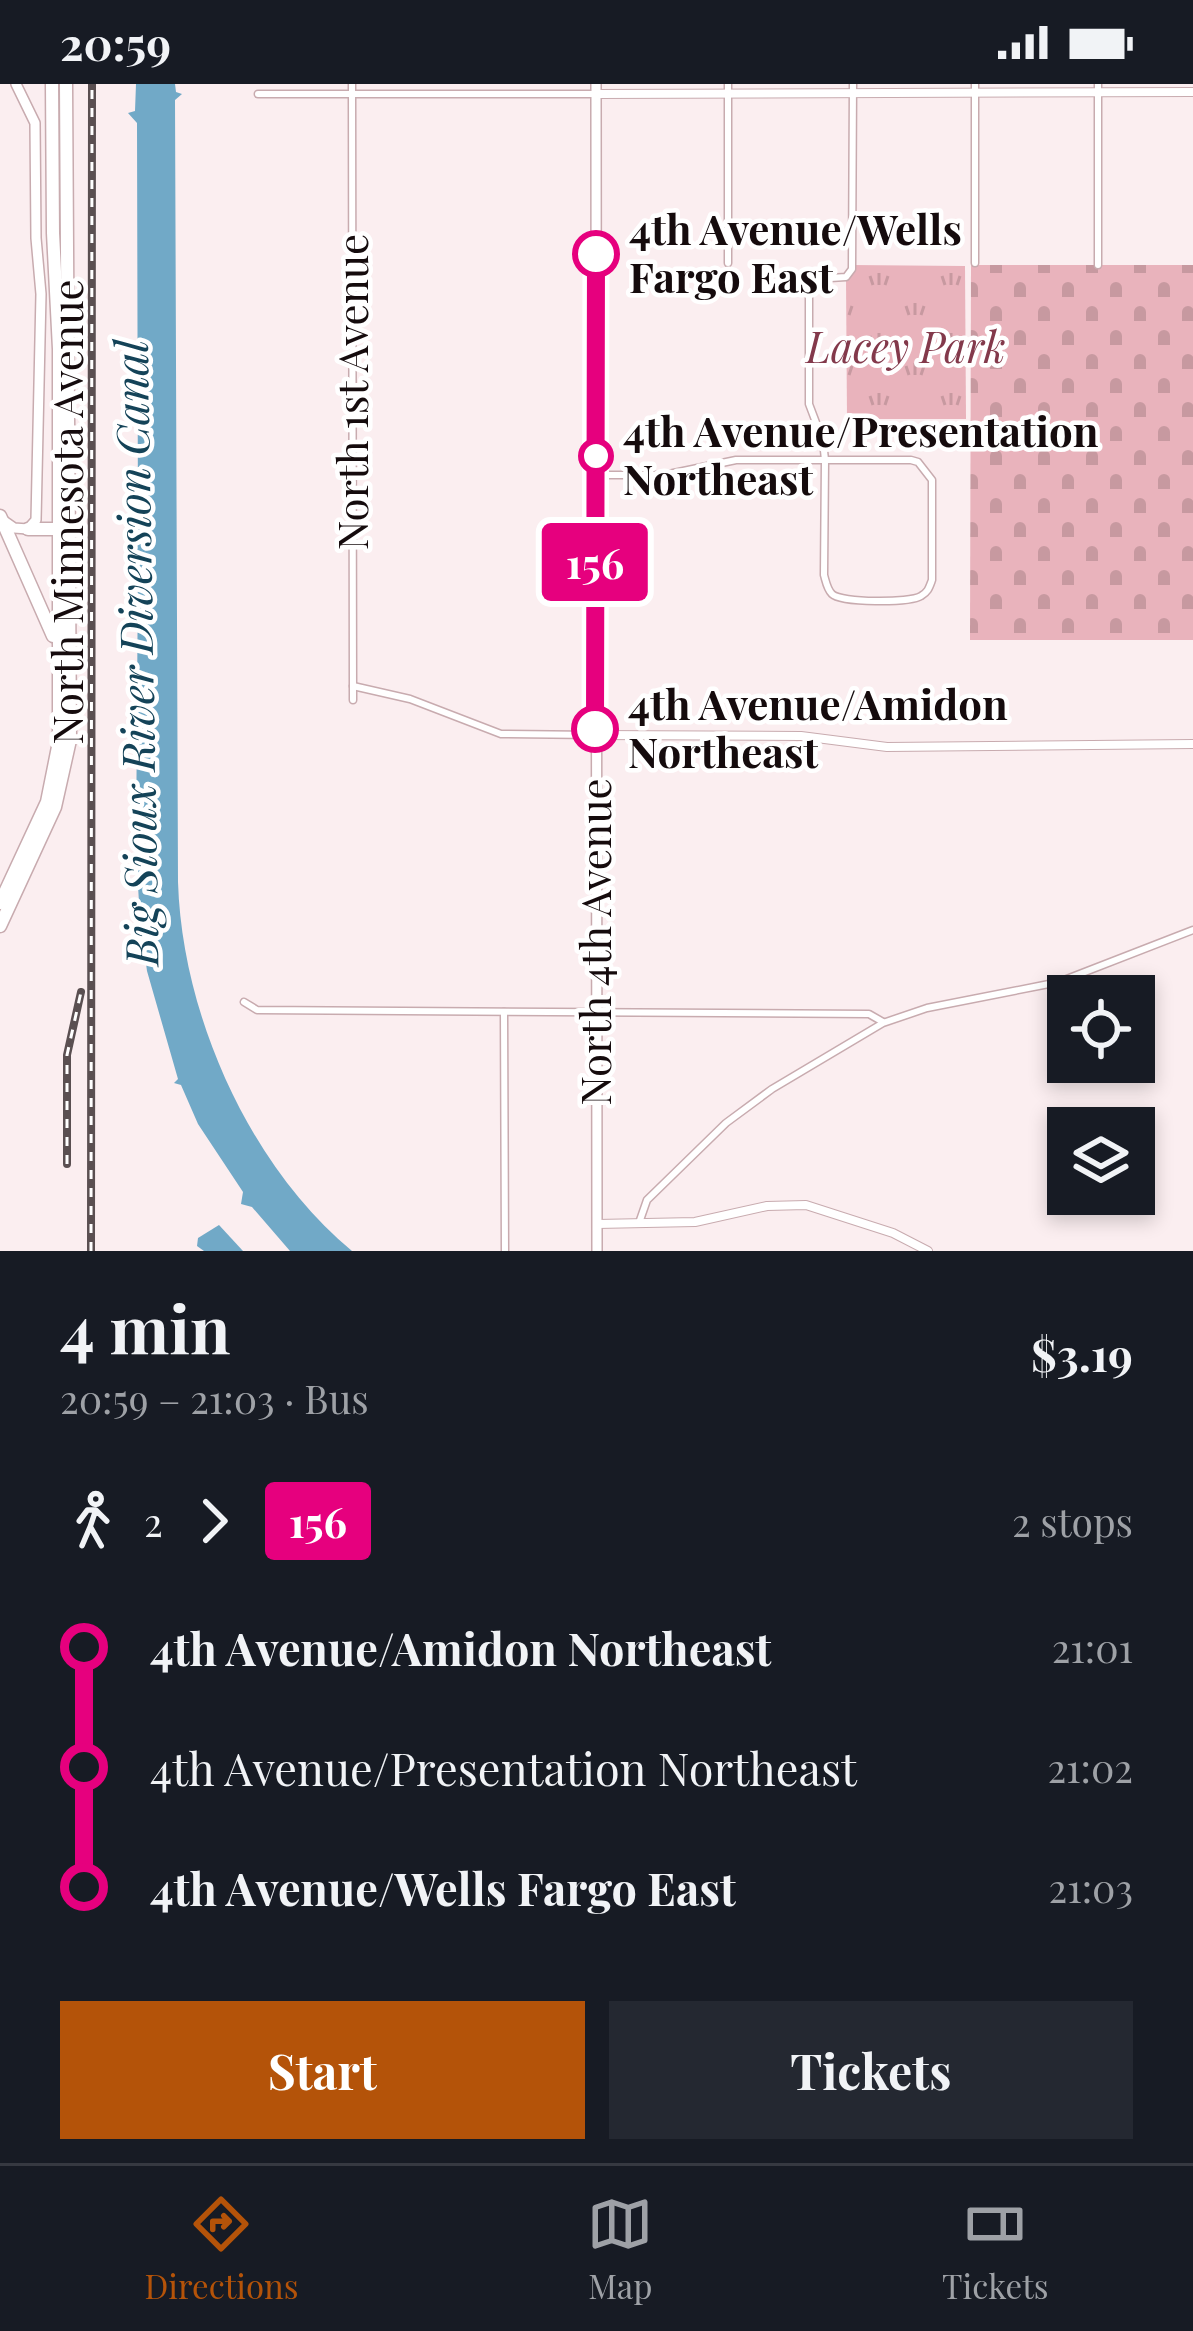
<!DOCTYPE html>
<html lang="en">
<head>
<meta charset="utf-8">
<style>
  :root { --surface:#171b24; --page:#242831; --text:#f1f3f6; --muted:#9ea1a6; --line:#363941; --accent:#b45309 }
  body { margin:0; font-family:"Playfair Display",serif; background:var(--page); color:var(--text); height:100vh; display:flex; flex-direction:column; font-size:45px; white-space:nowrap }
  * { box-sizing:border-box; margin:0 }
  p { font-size:39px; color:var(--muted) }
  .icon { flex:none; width:66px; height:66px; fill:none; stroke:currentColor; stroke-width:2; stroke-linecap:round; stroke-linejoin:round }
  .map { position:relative; height:1167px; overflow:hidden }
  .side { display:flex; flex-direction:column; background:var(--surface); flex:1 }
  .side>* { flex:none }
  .badge { padding:0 24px; border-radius:9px; font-size:42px; line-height:78px }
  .buttons { position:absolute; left:1047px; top:891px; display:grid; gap:24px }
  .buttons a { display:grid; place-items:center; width:108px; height:108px; border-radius:0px; background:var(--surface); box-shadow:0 6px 18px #0003; font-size:60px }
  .map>.badge { position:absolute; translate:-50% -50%; box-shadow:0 0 0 6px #fff }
  .legs { display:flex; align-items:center; gap:18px; height:132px; padding:0 60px; font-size:39px }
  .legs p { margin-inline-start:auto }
  .headline { display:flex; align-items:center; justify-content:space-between; height:204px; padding:0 60px }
  h1 { font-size:66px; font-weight:700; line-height:90px }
  .cta { display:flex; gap:24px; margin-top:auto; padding:24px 60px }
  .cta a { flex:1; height:138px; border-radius:0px; background:var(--accent); color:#fff; font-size:48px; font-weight:700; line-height:138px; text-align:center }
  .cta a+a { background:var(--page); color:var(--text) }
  ul { padding:0 60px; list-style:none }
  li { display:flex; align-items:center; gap:42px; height:120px; font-size:45px }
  li i { display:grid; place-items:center; width:18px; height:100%; margin:0 15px; background:currentColor }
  li i::after { content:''; width:30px; height:30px; margin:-15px; border:9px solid; border-radius:50%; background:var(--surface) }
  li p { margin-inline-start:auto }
  li:first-child i { background:linear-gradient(#0000 50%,currentColor 0) }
  li:last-child i { background:linear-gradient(currentColor 50%,#0000 0) }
  .status { display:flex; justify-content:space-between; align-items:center; height:84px; padding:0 60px; background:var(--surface); direction:ltr }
  .status svg { height:33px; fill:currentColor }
  .tab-bar { display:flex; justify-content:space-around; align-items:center; height:168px; border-top:3px solid var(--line); background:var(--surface); font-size:33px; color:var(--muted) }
  .tab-bar a { display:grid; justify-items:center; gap:6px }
  .tab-bar .active { color:var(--accent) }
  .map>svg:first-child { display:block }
  .cemetery { fill:url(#cemetery-stones) }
  .park { fill:url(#park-tufts) }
  .water { fill:#71a9c7 }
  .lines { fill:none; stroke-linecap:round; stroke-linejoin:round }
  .minor-casing { stroke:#c8abaf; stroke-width:9 }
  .tertiary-casing { stroke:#c8abaf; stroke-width:10 }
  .secondary-casing { stroke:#c8abaf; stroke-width:12 }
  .primary-casing { stroke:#c8abaf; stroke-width:15 }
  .minor { stroke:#fff; stroke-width:6 }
  .tertiary { stroke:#fff; stroke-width:8 }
  .secondary { stroke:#fff; stroke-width:9 }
  .primary { stroke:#fff; stroke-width:12 }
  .rail-casing { stroke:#5a4f51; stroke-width:8 }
  .rail { stroke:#fff; stroke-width:3; stroke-dasharray:9; stroke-linecap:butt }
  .line-1-casing { stroke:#fff; stroke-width:27 }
  .line-1 { stroke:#e6007e; stroke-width:18 }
  .stop-1-dot { fill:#fff; stroke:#e6007e; stroke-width:6 }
  .labels { text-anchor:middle; stroke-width:9; stroke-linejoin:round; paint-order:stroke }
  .stop-label { font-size:42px; font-weight:bold; fill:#150b0d; stroke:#fff; text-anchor:start }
  .park-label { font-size:42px; font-style:italic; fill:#83394b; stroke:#fff }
  .street-label { font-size:42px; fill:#150b0d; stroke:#fff }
  .water-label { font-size:45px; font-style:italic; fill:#144358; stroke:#fff }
</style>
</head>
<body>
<div class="status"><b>20:59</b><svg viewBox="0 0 49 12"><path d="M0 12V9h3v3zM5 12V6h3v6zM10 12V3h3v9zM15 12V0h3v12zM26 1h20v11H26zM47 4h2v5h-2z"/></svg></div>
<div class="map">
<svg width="1193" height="1167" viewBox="0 0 1193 1167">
  <defs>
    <pattern id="cemetery-stones" width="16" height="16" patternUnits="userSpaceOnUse" patternTransform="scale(3)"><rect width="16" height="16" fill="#e9b3bc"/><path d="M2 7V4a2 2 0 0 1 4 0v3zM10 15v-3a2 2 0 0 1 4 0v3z" fill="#c799a0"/></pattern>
    <pattern id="park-tufts" width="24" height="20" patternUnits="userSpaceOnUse" patternTransform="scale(3)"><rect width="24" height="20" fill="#e9b3bc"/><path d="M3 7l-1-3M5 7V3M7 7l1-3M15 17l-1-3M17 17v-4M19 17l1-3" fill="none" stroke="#c799a0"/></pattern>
  </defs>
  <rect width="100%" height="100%" fill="#fbeef0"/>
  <!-- cemetery -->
  <polygon class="cemetery" points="971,181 1193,181 1193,556 970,556"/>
  <!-- park -->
  <polygon class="park" points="852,181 965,182 966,335 847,335 846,193"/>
  <!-- water -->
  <g class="water">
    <path d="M 136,0 L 175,0 L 176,8 L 182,10 L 175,16 L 178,798 C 182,930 249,1082 352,1167 L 290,1167 L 252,1123 L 241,1120 L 243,1108 L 198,1040 L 181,1001 L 174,999 L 178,995 L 147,887 L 140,836 L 136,767 L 138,476 L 137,468 L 131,466 L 138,456 L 137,39 L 128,29 L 135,27 Z"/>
    <polygon points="219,1141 243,1167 204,1167 197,1162 198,1154"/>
  </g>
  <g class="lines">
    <!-- minor casing -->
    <g class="minor-casing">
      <g id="minor">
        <polyline points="352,0 353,616"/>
        <polyline points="258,10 596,10"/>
        <polyline points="728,179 728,0"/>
        <polyline points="975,179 975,0"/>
        <polyline points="1098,181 1098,0"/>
        <path d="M 595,391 L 664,391 L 736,376 L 911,376 L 918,378 L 932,396 L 932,496 C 929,504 928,508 921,512 C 910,519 841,519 832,510 C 827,505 826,498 824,491 L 825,376 L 823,357 L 809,320 L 809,202 L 815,195 L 846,193 L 852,185 L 853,0"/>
        <polyline points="353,602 410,615 501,650 595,651"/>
        <polyline points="244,918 257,926 869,930 883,938"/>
        <polyline points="504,928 505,1167"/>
        <polyline points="639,1139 647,1116 726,1039 772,1005 883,939 927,924 1059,898 1193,846"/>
      </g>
    </g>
    <!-- tertiary casing -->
    <g class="tertiary-casing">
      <g id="tertiary">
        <polyline points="596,10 1193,8"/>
        <polyline points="595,651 801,652 887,663 1193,660"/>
        <polyline points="597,1140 695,1138 767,1122 806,1121 893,1149 928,1167"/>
      </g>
    </g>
    <!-- secondary casing -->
    <g class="secondary-casing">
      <g id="secondary">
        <polyline points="596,0 597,1167"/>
        <polyline points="4,437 14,444 28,445 36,436 41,210 36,154 35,39 16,0"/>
      </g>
    </g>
    <!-- primary casing -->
    <g class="primary-casing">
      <g id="primary">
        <polyline points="0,432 53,552"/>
        <polyline points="28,445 63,445"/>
        <polyline points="0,819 47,718 59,658 59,265 53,149 52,0"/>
        <polyline points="0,842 55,723 70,656 66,0"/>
      </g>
    </g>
    <!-- minor -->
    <use href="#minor" class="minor"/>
    <!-- tertiary -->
    <use href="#tertiary" class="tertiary"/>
    <!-- secondary -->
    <use href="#secondary" class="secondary"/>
    <!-- primary -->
    <use href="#primary" class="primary"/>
    <!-- rail casing -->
    <g class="rail-casing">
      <g id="rail">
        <polyline points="67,1080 67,971 81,908"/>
        <polyline points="91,1167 92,0"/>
      </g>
    </g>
    <!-- rail -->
    <use href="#rail" class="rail"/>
  </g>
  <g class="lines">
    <!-- line-1 casing -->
    <g class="line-1-casing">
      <polyline id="line-1" points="595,645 596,170"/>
    </g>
    <!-- line-1 -->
    <use href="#line-1" class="line-1"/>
  </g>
  <!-- markers -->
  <g class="stop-1-dot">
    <circle cx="596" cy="170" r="21"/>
    <circle cx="596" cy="372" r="15"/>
    <circle cx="595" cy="645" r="21"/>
  </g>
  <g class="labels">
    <!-- stop labels -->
    <g class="stop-label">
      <text x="629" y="161">4th Avenue/Wells<tspan x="629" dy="48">Fargo East</tspan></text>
      <text x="623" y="363">4th Avenue/Presentation<tspan x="623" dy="48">Northeast</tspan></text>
      <text x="628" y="636">4th Avenue/Amidon<tspan x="628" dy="48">Northeast</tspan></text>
    </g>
    <!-- park labels -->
    <g class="park-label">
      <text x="906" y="279">Lacey Park</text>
    </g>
    <!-- street labels -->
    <g class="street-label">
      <text transform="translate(353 308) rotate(-90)" y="15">North 1st Avenue</text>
      <text transform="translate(68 428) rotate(-90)" y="15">North Minnesota Avenue</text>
      <text transform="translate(596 858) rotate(-90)" y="15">North 4th Avenue</text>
    </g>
    <!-- water labels -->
    <g class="water-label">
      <text transform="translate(137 569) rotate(-91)" y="16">Big Sioux River Diversion Canal</text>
    </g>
  </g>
</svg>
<div class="buttons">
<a><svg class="icon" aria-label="locate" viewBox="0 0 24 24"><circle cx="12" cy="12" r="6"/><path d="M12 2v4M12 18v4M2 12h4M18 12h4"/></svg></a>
<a><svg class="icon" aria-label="layers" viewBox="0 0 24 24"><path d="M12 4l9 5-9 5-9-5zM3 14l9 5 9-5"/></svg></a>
</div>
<b class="badge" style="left:595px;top:478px;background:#e6007e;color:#fff">156</b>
</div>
<section class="side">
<div class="headline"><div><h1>4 min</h1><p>20:59 – 21:03 · Bus</p></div><b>$3.19</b></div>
<div class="legs"><svg class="icon" aria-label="walk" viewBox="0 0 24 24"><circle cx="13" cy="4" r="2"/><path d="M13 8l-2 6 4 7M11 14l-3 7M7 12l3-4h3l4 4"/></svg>2<svg class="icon" aria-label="forward" viewBox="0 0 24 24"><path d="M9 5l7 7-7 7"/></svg><b class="badge" style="background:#e6007e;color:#fff">156</b><p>2 stops</p></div>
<ul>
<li><i style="color:#e6007e"></i><b>4th Avenue/Amidon Northeast</b><p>21:01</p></li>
<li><i style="color:#e6007e"></i><span>4th Avenue/Presentation Northeast</span><p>21:02</p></li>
<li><i style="color:#e6007e"></i><b>4th Avenue/Wells Fargo East</b><p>21:03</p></li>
</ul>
<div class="cta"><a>Start</a><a>Tickets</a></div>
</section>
<nav class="tab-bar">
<a class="active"><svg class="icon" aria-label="directions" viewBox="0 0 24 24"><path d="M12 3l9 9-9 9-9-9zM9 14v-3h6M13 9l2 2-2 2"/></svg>Directions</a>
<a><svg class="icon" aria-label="map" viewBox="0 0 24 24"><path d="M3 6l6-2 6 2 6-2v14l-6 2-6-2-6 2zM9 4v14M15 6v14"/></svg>Map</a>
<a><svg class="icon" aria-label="tickets" viewBox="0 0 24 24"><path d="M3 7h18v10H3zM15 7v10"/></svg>Tickets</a>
</nav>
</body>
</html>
